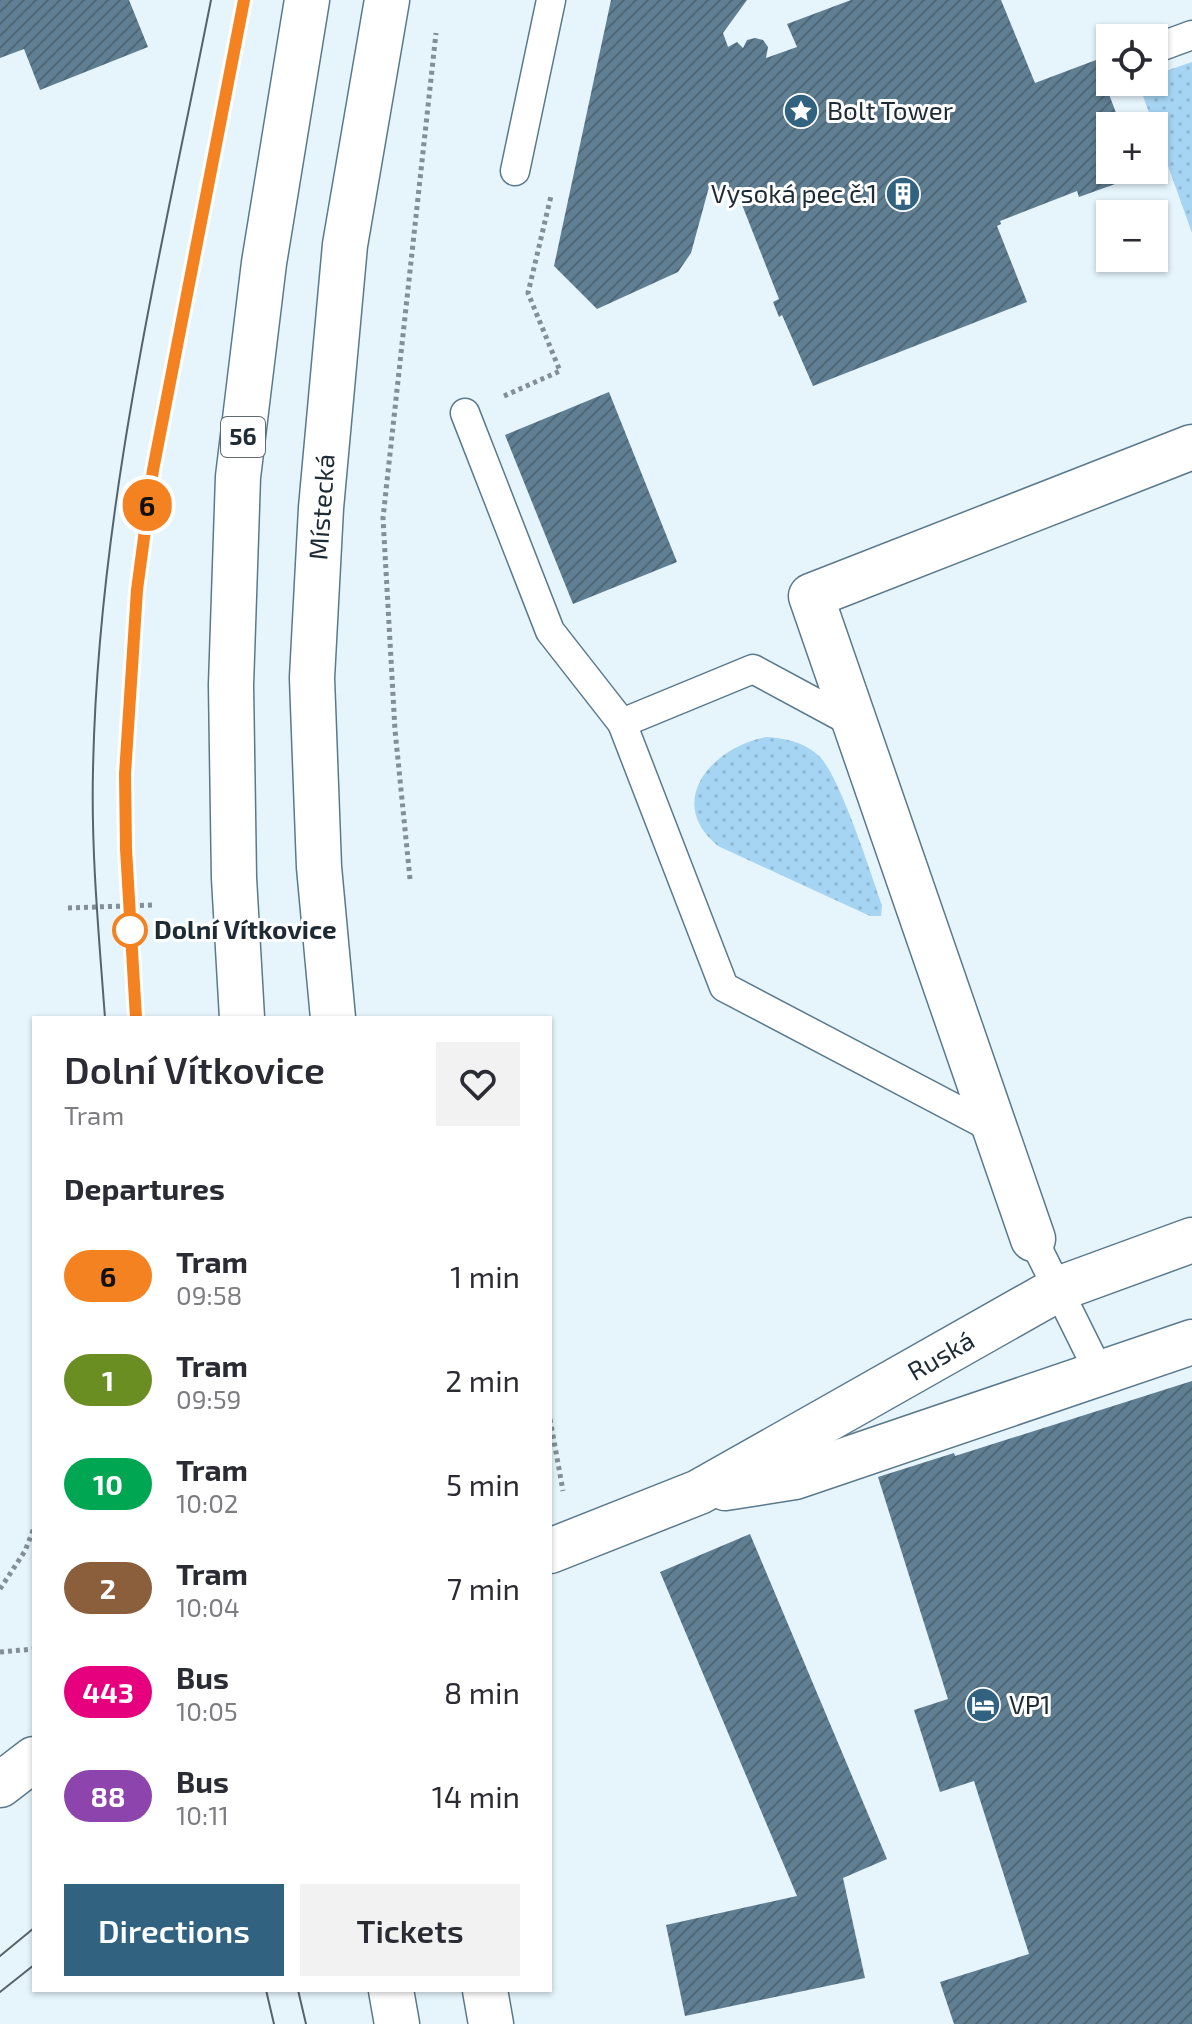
<!DOCTYPE html>
<html lang="en">
<head>
<meta charset="utf-8">
<style>
  :root { --surface:#fff; --page:#f2f2f3; --text:#2b2b33; --muted:#7c7c81; --accent:#316280 }
  body { margin:0; font-family:"Exo 2",sans-serif; background:var(--page); color:var(--text); height:100vh; display:flex; flex-direction:column; font-size:30px; white-space:nowrap }
  * { box-sizing:border-box; margin:0 }
  p { font-size:26px; color:var(--muted) }
  .icon { flex:none; width:44px; height:44px; fill:none; stroke:currentColor; stroke-width:2; stroke-linecap:round; stroke-linejoin:round }
  .map { position:relative; flex:1; overflow:hidden }
  .drawer { position:absolute; left:32px; top:1016px; width:520px; height:976px; display:flex; flex-direction:column; background:var(--surface); border-radius:0px; box-shadow:0 2px 6px #0004 }
  .drawer>* { flex:none }
  .badge { padding:0 16px; border-radius:26px; font-size:28px; line-height:52px }
  .controls { position:absolute; left:1096px; top:24px; display:grid; gap:16px }
  .controls a { display:grid; place-items:center; width:72px; height:72px; border-radius:0px; background:var(--surface); box-shadow:0 2px 6px #0004; font-size:40px }
  .map>.badge { position:absolute; translate:-50% -50%; box-shadow:0 0 0 4px #fff }
  h2 { padding:0 32px; font-size:30px; line-height:72px }
  .round { display:grid; place-items:center; flex:none; width:84px; height:84px; border-radius:0px; background:var(--page) }
  .overview { display:flex; align-items:center; justify-content:space-between; height:136px; padding:0 32px }
  h1 { font-size:38px; font-weight:600; line-height:60px }
  .cta { display:flex; gap:16px; margin-top:auto; padding:16px 32px }
  .cta a { flex:1; height:92px; border-radius:0px; background:var(--accent); color:#fff; font-size:32px; font-weight:600; line-height:92px; text-align:center }
  .cta a+a { background:var(--page); color:var(--text) }
  ul { padding:0; list-style:none }
  li { display:flex; align-items:center; gap:24px; height:104px; padding:0 32px }
  li div { flex:1 }
  li b { display:block; font-size:30px }
  li em { font-style:normal }
  li .badge { min-width:88px; font-weight:700; text-align:center }
  .map>svg:first-child { display:block }
  .grass { fill:url(#grass-dots) }
  .building { fill:url(#building-hatch) }
  .lines { fill:none; stroke-linecap:round; stroke-linejoin:round }
  .service-casing { stroke:#5a798c; stroke-width:31 }
  .pedestrian-casing { stroke:#5a798c; stroke-width:47 }
  .minor-casing { stroke:#5a798c; stroke-width:47 }
  .trunk-casing { stroke:#5a798c; stroke-width:47 }
  .path { stroke:#828f97; stroke-width:5; stroke-dasharray:4 4; stroke-linecap:butt }
  .service { stroke:#fff; stroke-width:28 }
  .pedestrian { stroke:#fff; stroke-width:44 }
  .minor { stroke:#fff; stroke-width:44 }
  .trunk { stroke:#fff; stroke-width:44 }
  .tram { stroke:#57636c; stroke-width:2 }
  .line-casing { stroke:#fff; stroke-width:18 }
  .line { stroke:#f58220; stroke-width:12 }
  .stop-dot { fill:#fff; stroke:#f58220; stroke-width:4 }
  .labels { text-anchor:middle; stroke-width:6; stroke-linejoin:round; paint-order:stroke }
  .shield { fill:#fff; stroke:#626b71; stroke-width:2 }
  .shield-label { font-size:24px; font-weight:bold; fill:#1f2b34 }
  .poi-label { font-size:26px; fill:#1f2b34; stroke:#fff; text-anchor:start }
  .street-label { font-size:26px; fill:#1f2b34; stroke:#fff }
  .stop-label { font-size:26px; font-weight:bold; fill:#1f2b34; stroke:#fff; text-anchor:start }
</style>
</head>
<body>
<div class="map">
<svg width="1192" height="2024" viewBox="0 0 1192 2024">
  <defs>
    <pattern id="grass-dots" width="8" height="8" patternUnits="userSpaceOnUse" patternTransform="scale(2)"><rect width="8" height="8" fill="#a6d5f4"/><path d="M2 2h.1M6 6h.1" fill="none" stroke="#8eb7d2" stroke-width="1.8" stroke-linecap="round"/></pattern>
    <pattern id="building-hatch" width="6" height="6" patternUnits="userSpaceOnUse" patternTransform="scale(2)"><rect width="6" height="6" fill="#607f92"/><path d="M-1 1l2-2M0 6l6-6M5 7l2-2" fill="none" stroke="#4f6878"/></pattern>
  </defs>
  <rect width="100%" height="100%" fill="#e6f4fc"/>
  <!-- grass -->
  <g class="grass">
    <polygon points="1192,62 1192,233 1138,82 1154,82 1154,75"/>
    <path d="M 766,737 C 785,738 803,742 818,755 C 839,773 871,874 882,905 L 881,916 L 870,916 L 718,846 C 664,802 712,747 766,737 Z"/>
  </g>
  <!-- building -->
  <g class="building">
    <polygon points="0,0 129,0 148,47 40,90 24,49 0,58"/>
    <polygon points="611,0 747,0 723,33 728,47 737,42 743,48 747,40 755,38 763,40 768,47 766,58 797,47 787,24 851,0 1001,0 1035,83 1096,60 1121,126 1110,126 1110,170 1138,170 1140,175 1079,197 1077,191 1000,221 1001,224 997,226 1027,302 813,386 782,315 779,317 773,302 779,299 739,197 721,195 709,187 691,253 678,272 597,309 554,266"/>
    <polygon points="609,392 677,562 573,604 505,435"/>
    <polygon points="1192,1381 1192,2024 954,2024 940,1982 1029,1954 974,1781 940,1792 914,1710 948,1699 878,1477 954,1453 955,1456"/>
    <polygon points="750,1534 887,1859 843,1878 865,1978 685,2016 666,1925 797,1896 660,1572"/>
  </g>
  <g class="lines">
    <!-- service casing -->
    <g class="service-casing">
      <g id="service">
        <polyline points="1154,49 1192,35"/>
        <polyline points="515,171 551,0"/>
        <polyline points="465,413 550,631 622,723"/>
        <polyline points="855,724 753,669 622,723 724,987 994,1129"/>
        <polyline points="1033,1239 1100,1374"/>
      </g>
    </g>
    <!-- pedestrian casing -->
    <g class="pedestrian-casing">
      <polyline id="pedestrian" points="1033,1239 811,596 1192,447"/>
    </g>
    <!-- minor casing -->
    <g class="minor-casing">
      <g id="minor">
        <polyline points="725,1488 795,1477 1192,1342"/>
        <polyline points="550,1551 699,1492 1058,1289 1192,1240"/>
        <polyline points="0,1785 34,1759"/>
      </g>
    </g>
    <!-- trunk casing -->
    <g class="trunk-casing">
      <g id="trunk">
        <polyline points="242,1018 234,878 231,685 238,477 264,263 307,0"/>
        <polyline points="333,1018 319,867 312,678 321,508 345,245 387,0"/>
        <polyline points="391,1990 397,2024"/>
        <polyline points="485,1990 491,2024"/>
      </g>
    </g>
    <!-- path -->
    <g class="path">
      <polyline points="504,396 560,371 528,293 551,196"/>
      <polyline points="410,879 395,730 383,518 436,33"/>
      <polyline points="68,908 153,905"/>
      <polyline points="550,1419 563,1491"/>
      <polyline points="0,1589 25,1551 34,1528"/>
      <polyline points="0,1652 34,1649"/>
    </g>
    <!-- service -->
    <use href="#service" class="service"/>
    <!-- pedestrian -->
    <use href="#pedestrian" class="pedestrian"/>
    <!-- minor -->
    <use href="#minor" class="minor"/>
    <!-- trunk -->
    <use href="#trunk" class="trunk"/>
    <!-- tram -->
    <g class="tram">
      <path d="M 105,1018 C 99,936 91,853 93,770 C 98,510 161,254 211,0"/>
      <polyline points="136,1018 125,798 134,612 153,470 244,0"/>
      <polyline points="0,1956 34,1928"/>
      <polyline points="266,1990 274,2024"/>
      <polyline points="298,1990 306,2024"/>
      <polyline points="0,1992 34,1965"/>
    </g>
  </g>
  <g class="lines">
    <!-- line casing -->
    <g class="line-casing">
      <polyline id="line" points="136,1018 126,849 125,774 137,590 153,470 244,0"/>
    </g>
    <!-- line -->
    <use href="#line" class="line"/>
  </g>
  <!-- icons -->
  <defs>
    <g id="sight-disc" transform="scale(1.8)"><circle r="9.5" fill="#316280" stroke="#fff"/><path d="M0-6L1.8-2.2L6-1.7L2.9 1.2L3.7 5.4L0 3.3L-3.7 5.4L-2.9 1.2L-6-1.7L-1.8-2.2Z" fill="#fff"/></g>
    <g id="building-disc" transform="scale(1.8)"><circle r="9.5" fill="#316280" stroke="#fff"/><path d="M-4-6H4V6H1V3H-1V6H-4ZM-2.5-4.3h1.7v1.8h-1.7ZM.8-4.3h1.7v1.8H.8ZM-2.5-1h1.7V.8h-1.7ZM.8-1h1.7V.8H.8Z" fill="#fff"/></g>
    <g id="hotel-disc" transform="scale(1.8)"><circle r="9.5" fill="#316280" stroke="#fff"/><path d="M-6-4.5h1.5V1H6V5H4.5V3h-9V5H-6ZM-4 0a1.8 1.8 0 1 1 3.6 0ZM.5 0V-2.5h3Q6-2.5 6 0Z" fill="#fff"/></g>
  </defs>
  <g fill-rule="evenodd">
    <use href="#sight-disc" x="801" y="111"/>
    <use href="#building-disc" x="903" y="194"/>
    <use href="#hotel-disc" x="983" y="1705"/>
  </g>
  <!-- markers -->
  <circle class="stop-dot" cx="130" cy="930" r="16"/>
  <g class="labels">
    <!-- shield labels -->
    <rect class="shield" x="221" y="417" width="44" height="40" rx="6"/>
    <g class="shield-label">
      <text x="243" y="445">56</text>
    </g>
    <!-- poi labels -->
    <g class="poi-label">
      <text x="827" y="120">Bolt Tower</text>
      <text x="877" y="203" text-anchor="end">Vysoká pec č.1</text>
      <text x="1009" y="1714">VP1</text>
    </g>
    <!-- street labels -->
    <g class="street-label">
      <text transform="translate(322 507) rotate(-86)" y="9">Místecká</text>
      <text transform="translate(941 1356) rotate(-30)" y="9">Ruská</text>
    </g>
    <!-- stop labels -->
    <g class="stop-label">
      <text x="154" y="939">Dolní Vítkovice</text>
    </g>
  </g>
</svg>
<div class="controls">
<a><svg class="icon" aria-label="locate" viewBox="0 0 24 24"><circle cx="12" cy="12" r="6"/><path d="M12 2v4M12 18v4M2 12h4M18 12h4"/></svg></a>
<a>+</a>
<a>−</a>
</div>
<b class="badge" style="left:147px;top:505px;background:#f58220;color:#111">6</b>
<section class="drawer">
<div class="overview"><div><h1>Dolní Vítkovice</h1><p>Tram</p></div><a class="round"><svg class="icon" aria-label="heart" viewBox="0 0 24 24"><path d="M12 20l-8-8c-3-5 5-10 8-4 3-6 11-1 8 4z"/></svg></a></div>
<h2>Departures</h2>
<ul>
<li><span class="badge" style="background:#f58220;color:#111">6</span><div><b>Tram</b><p>09:58</p></div><em>1 min</em></li>
<li><span class="badge" style="background:#6b8e23;color:#fff">1</span><div><b>Tram</b><p>09:59</p></div><em>2 min</em></li>
<li><span class="badge" style="background:#00a651;color:#fff">10</span><div><b>Tram</b><p>10:02</p></div><em>5 min</em></li>
<li><span class="badge" style="background:#8b5e3c;color:#fff">2</span><div><b>Tram</b><p>10:04</p></div><em>7 min</em></li>
<li><span class="badge" style="background:#e6007e;color:#fff">443</span><div><b>Bus</b><p>10:05</p></div><em>8 min</em></li>
<li><span class="badge" style="background:#8e44ad;color:#fff">88</span><div><b>Bus</b><p>10:11</p></div><em>14 min</em></li>
</ul>
<div class="cta"><a>Directions</a><a>Tickets</a></div>
</section>
</div>
</body>
</html>
